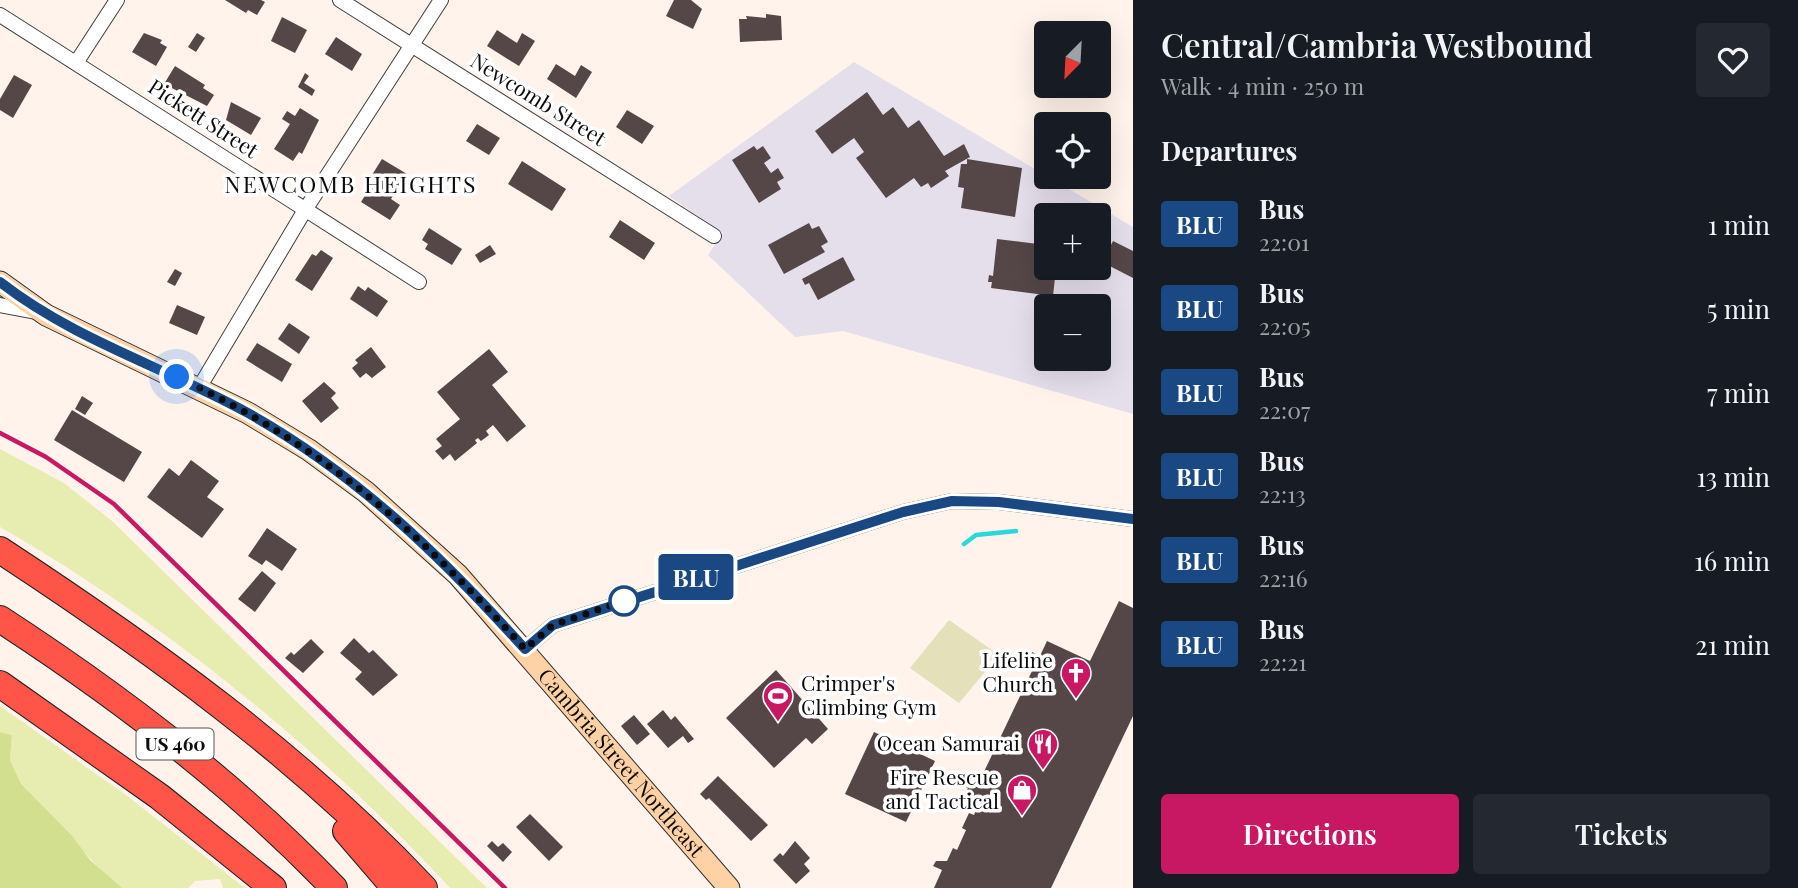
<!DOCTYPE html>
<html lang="en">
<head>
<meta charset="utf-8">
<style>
  :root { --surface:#171b24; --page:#242831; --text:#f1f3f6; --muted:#9ea1a6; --accent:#c81864 }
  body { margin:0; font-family:"Playfair Display",serif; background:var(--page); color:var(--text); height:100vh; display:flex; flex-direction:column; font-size:26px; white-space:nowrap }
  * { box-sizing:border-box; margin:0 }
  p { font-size:23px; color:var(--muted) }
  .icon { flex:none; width:38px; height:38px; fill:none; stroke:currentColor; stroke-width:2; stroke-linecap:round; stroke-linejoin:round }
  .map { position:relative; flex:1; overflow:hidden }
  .details { display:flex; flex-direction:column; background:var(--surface); width:665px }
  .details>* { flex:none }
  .badge { padding:0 14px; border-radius:5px; font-size:24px; line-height:46px }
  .needle { width:46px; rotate:204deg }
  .tools { position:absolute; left:1034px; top:21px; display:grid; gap:14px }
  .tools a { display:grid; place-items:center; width:77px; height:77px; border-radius:7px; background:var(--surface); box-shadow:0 7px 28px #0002; font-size:35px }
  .you { position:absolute; width:35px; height:35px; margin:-18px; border:5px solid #fff; border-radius:50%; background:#1a73e8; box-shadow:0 0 0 10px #1a73e833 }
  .map>.badge { position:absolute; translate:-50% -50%; box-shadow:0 0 0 4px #fff }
  h2 { padding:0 28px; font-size:26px; line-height:63px }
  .round { display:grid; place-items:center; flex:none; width:74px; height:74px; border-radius:7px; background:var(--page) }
  .summary { display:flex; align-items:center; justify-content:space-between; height:119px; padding:0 28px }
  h1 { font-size:33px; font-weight:600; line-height:52px }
  .button { display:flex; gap:14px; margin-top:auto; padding:14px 28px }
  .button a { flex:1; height:80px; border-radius:7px; background:var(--accent); color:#fff; font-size:28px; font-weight:600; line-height:80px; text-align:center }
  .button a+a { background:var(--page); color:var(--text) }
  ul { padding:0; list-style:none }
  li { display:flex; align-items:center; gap:21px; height:84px; padding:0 28px }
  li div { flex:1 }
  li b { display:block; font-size:26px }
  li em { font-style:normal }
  li .badge { min-width:77px; font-weight:700; text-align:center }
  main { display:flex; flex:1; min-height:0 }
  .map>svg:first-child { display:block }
  .industrial { fill:#e5dfec; fill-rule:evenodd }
  .green { fill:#e7edb1 }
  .forest { fill:#d2df8f }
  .cemetery { fill:#e3e0ba }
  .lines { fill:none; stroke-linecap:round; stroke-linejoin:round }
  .stream { stroke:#2ad7d9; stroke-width:4.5 }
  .building { fill:#554747 }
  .street-casing { stroke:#3f3f3f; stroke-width:16 }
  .secondary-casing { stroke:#2e2e2e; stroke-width:23 }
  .highway-casing { stroke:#1d1d1d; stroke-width:28 }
  .street { stroke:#fff; stroke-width:14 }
  .secondary { stroke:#ffd2a6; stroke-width:21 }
  .highway { stroke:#ff5549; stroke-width:26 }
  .rail { stroke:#c81864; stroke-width:4.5 }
  .line-casing { stroke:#fff; stroke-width:16 }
  .line { stroke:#1a4882; stroke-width:10 }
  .walk { stroke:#0c0c0c; stroke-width:7; stroke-dasharray:0 12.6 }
  .stop-dot { fill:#fff; stroke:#1a4882; stroke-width:3.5 }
  .labels { text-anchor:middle; stroke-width:7; stroke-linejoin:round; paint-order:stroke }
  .shield { fill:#fff; stroke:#555; stroke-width:2 }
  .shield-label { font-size:19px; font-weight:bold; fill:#0c0c0c }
  .street-label { font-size:21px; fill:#0c0c0c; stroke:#fff }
  .poi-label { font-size:21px; fill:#0c0c0c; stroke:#fff; text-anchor:end }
  .neighbourhood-label { font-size:23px; letter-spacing:2px; fill:#0c0c0c; stroke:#fff }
</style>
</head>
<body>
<main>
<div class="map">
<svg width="1133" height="888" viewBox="0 0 1133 888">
  <rect width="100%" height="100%" fill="#fff3eb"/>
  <!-- industrial -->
  <path class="industrial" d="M 854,62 L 1133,227 L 1133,414 L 843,331 L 795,337 L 708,255 L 723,233 L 669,196 ZM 1046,215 L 1099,215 L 1099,268 L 1046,268 ZM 1046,306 L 1099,306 L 1099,359 L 1046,359 Z"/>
  <!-- green -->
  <g class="green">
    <path d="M 0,449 L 64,483 L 112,521 L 487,888 L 450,888 C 326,753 159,618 0,527 Z"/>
    <polygon points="0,706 126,795 245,888 223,888 220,879 195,881 188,888 122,888 112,882 21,784 10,760 12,735 0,732"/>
  </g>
  <!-- forest -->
  <polygon class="forest" points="0,732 12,735 10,760 21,784 73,837 90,860 122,888 0,888"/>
  <!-- cemetery -->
  <polygon class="cemetery" points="949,620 999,655 959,703 910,668"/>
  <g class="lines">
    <!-- stream -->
    <polyline class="stream" points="964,544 976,535 1016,531"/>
  </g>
  <!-- building -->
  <g class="building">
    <polygon points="225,0 261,0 265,2 257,15 248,10 246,13"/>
    <polygon points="674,0 691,0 702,9 693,29 666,16"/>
    <polygon points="766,14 781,16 782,40 740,42 739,19 747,19 746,16 766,18"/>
    <polygon points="282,17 307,30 295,53 271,41"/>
    <polygon points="497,30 517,43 522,33 535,41 519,66 487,46"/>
    <polygon points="144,33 162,40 160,43 167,47 156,66 132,52"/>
    <polygon points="197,33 205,38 196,52 188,47"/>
    <polygon points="336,37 362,54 352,71 325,54"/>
    <polygon points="556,64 575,76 581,65 592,72 576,98 547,79"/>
    <polygon points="175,66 205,85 203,88 214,95 207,106 164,84"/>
    <polygon points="305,73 309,76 304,83 315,90 312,96 298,87"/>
    <polygon points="14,75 32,85 13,118 0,110 0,99"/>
    <polygon points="867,92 883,115 893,107 908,128 919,120 944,156 964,144 970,157 945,171 949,176 931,188 928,183 921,187 914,178 886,198 856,158 864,152 854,138 832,154 815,131"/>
    <polygon points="231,102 261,118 251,135 226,120"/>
    <polygon points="300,108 319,120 302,154 299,152 293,161 274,149 290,124 282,119 287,111 295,116"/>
    <polygon points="627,110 654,126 642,144 616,127"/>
    <polygon points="477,124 500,138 489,155 466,141"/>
    <polygon points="754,146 757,150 763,146 771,158 764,163 771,173 778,168 784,178 777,182 781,189 759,203 732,160"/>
    <polygon points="382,159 407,174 391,199 400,205 390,220 361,202 369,189 365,186"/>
    <polygon points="967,159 1022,168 1015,217 961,208 964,188 958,187 961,164 967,164"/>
    <polygon points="522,161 566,189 552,211 508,184"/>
    <polygon points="620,220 655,243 644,260 609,237"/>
    <polygon points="809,223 812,229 819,226 828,242 821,246 825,252 784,274 768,245"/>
    <polygon points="429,228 462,249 452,265 425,249 428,244 422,240"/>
    <polygon points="997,239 1046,245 1046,268 1056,268 1053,296 991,288 992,282 988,282 989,275 993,276"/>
    <polygon points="1113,241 1133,251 1133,278 1102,262"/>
    <polygon points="490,245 496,254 480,263 475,255"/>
    <polygon points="321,250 333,258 312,291 295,280 312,254 316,256"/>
    <polygon points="843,257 855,280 818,300 809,283 805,285 802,279"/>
    <polygon points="175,269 182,273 175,286 167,282"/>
    <polygon points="358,286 365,291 368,287 388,301 377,317 350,299"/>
    <polygon points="177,305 205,317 197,335 169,323"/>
    <polygon points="289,323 310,337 299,354 278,339"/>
    <polygon points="257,343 292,364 282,382 246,360"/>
    <polygon points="371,347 386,367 372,378 366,373 360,378 352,368 358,363 355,360"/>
    <polygon points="489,349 508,372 492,385 526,426 507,442 493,425 486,431 489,435 481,441 478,438 475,440 477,443 455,461 450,454 443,460 435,451 442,446 436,439 460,419 437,392"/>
    <polygon points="324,382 336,393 331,398 339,408 321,423 302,401"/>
    <polygon points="82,396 93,403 85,415 75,409"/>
    <polygon points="72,410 142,452 124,482 54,440"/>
    <polygon points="191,460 219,481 207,497 224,509 202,538 147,497 169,468 179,476"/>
    <polygon points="267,528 297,549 282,571 266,560 262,565 248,556"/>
    <polygon points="262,571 276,583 255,612 238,599"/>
    <polygon points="1119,601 1133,608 1133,716 1051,888 934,888 942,870 933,866 936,861 947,861 953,848 957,850 966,830 962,828 969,813 974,815 976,810 961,803 968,788 962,785 967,776 981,778 1032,671 1025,668 1032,652 1040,656 1047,641 1090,661"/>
    <polygon points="354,638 369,653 373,650 398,675 373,696 355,679 362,672 340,653"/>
    <polygon points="311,639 324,652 303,673 285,658 291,652 294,655"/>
    <polygon points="776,670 828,729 812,744 806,738 774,768 726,718"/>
    <polygon points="663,710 671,720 675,716 694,739 688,743 683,736 668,748 647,724"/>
    <polygon points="634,715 650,734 637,745 621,726"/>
    <polygon points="874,732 935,761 906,822 845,794"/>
    <polygon points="718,776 768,825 751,841 709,798 706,800 700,794"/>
    <polygon points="530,814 563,847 549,861 516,827"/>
    <polygon points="492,841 498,847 503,843 512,852 503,862 487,846"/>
    <polygon points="795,841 810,858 804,864 810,871 796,884 773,860 780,853 783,856"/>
  </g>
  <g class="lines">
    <!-- street casing -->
    <g class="street-casing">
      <g id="street">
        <polyline points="340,0 714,236"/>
        <polyline points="0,15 419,282"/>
        <polyline points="76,63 117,0"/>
        <polyline points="0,305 36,312"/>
        <polyline points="199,388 305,210 441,0"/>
        <polyline points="525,649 553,625 903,512 952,501 999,502 1133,519"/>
      </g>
    </g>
    <!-- secondary casing -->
    <g class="secondary-casing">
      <g id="secondary">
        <path id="s1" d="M 0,282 L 46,315 L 248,413 L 309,450 L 366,492 L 458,575 L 729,888"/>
      </g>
    </g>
    <!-- highway casing -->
    <g class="highway-casing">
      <g id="highway">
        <path d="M 0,550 C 151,649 300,756 424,888"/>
        <path d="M 0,619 C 120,697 235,784 334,888"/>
        <polyline points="0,684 160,797 273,888"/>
        <polyline points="346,831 395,888"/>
      </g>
    </g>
    <!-- street -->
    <use href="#street" class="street"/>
    <!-- secondary -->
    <use href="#secondary" class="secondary"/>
    <!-- highway -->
    <use href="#highway" class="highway"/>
    <!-- rail -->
    <polyline class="rail" points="0,433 46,457 114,504 505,888"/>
  </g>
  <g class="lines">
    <!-- line casing -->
    <g class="line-casing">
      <path id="line" d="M 0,282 C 74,340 167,368 248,413 C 357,474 442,557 525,649 L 553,625 L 903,512 L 952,501 L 999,502 L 1133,519"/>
    </g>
    <!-- line -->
    <use href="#line" class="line"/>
    <!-- walk -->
    <path class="walk" d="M 177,377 C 326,447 416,529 525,649 L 553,625 L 624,601"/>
  </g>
  <!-- icons -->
  <defs>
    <g id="church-pin" transform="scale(1.575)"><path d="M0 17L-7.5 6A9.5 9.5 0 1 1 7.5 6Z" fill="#c81864" stroke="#fff"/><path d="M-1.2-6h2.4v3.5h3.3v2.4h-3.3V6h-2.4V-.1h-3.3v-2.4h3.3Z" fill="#fff"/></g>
    <g id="stadium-pin" transform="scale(1.575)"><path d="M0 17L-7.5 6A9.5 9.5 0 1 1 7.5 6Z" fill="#c81864" stroke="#fff"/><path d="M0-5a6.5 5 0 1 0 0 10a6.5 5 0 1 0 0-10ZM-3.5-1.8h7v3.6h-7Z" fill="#fff"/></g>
    <g id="restaurant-pin" transform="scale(1.575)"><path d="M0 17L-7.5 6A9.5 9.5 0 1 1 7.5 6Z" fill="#c81864" stroke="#fff"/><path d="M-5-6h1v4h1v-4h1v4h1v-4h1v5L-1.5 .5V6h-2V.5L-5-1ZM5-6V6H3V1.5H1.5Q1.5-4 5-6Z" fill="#fff"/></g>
    <g id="shop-pin" transform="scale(1.575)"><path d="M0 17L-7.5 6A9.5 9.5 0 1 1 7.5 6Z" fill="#c81864" stroke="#fff"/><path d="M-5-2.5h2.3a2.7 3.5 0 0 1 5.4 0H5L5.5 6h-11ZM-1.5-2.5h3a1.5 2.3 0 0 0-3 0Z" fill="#fff"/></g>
  </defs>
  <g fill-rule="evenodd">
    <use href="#church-pin" x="1076" y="673"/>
    <use href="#stadium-pin" x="778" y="696"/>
    <use href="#restaurant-pin" x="1043" y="744"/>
    <use href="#shop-pin" x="1022" y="790"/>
  </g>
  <!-- markers -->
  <circle class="stop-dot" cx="624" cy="601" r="14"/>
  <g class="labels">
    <!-- shield labels -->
    <rect class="shield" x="136.5" y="728.5" width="77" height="31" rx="5"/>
    <g class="shield-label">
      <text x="175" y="751">US 460</text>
    </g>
    <!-- street labels -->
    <g class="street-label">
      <text transform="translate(538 100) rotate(32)" y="7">Newcomb Street</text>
      <text transform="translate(203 119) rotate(33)" y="7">Pickett Street</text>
      <text dy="7" stroke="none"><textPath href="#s1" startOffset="796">Cambria Street Northeast</textPath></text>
    </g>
    <!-- poi labels -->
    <g class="poi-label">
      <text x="1053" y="668">Lifeline<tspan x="1053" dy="24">Church</tspan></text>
      <text x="801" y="691" text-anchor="start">Crimper's<tspan x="801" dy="24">Climbing Gym</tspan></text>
      <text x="1020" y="751">Ocean Samurai</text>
      <text x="999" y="785">Fire Rescue<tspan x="999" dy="24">and Tactical</tspan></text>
    </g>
    <!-- neighbourhood labels -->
    <g class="neighbourhood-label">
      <text x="351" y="193">NEWCOMB HEIGHTS</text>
    </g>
  </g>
</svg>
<div class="tools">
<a><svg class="needle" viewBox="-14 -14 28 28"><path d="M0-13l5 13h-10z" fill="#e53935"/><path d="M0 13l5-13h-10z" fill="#9ea1a6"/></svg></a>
<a><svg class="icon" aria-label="locate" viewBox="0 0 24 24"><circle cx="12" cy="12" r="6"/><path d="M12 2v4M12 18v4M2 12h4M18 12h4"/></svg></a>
<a>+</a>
<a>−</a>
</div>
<div class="you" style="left:177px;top:377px"></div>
<b class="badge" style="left:696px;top:577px;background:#1a4882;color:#fff">BLU</b>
</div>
<section class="details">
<div class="summary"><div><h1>Central/Cambria Westbound</h1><p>Walk · 4 min · 250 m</p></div><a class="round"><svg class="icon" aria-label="heart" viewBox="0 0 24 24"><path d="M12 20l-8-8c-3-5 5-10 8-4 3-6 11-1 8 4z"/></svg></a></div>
<h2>Departures</h2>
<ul>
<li><span class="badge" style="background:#1a4882;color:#fff">BLU</span><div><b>Bus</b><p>22:01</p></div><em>1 min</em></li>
<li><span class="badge" style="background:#1a4882;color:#fff">BLU</span><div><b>Bus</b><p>22:05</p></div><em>5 min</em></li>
<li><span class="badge" style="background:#1a4882;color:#fff">BLU</span><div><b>Bus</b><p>22:07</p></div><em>7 min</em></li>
<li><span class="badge" style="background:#1a4882;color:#fff">BLU</span><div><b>Bus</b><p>22:13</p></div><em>13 min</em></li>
<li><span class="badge" style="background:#1a4882;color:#fff">BLU</span><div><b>Bus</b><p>22:16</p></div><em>16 min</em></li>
<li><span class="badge" style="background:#1a4882;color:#fff">BLU</span><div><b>Bus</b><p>22:21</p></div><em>21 min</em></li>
</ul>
<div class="button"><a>Directions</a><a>Tickets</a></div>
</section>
</main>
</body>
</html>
